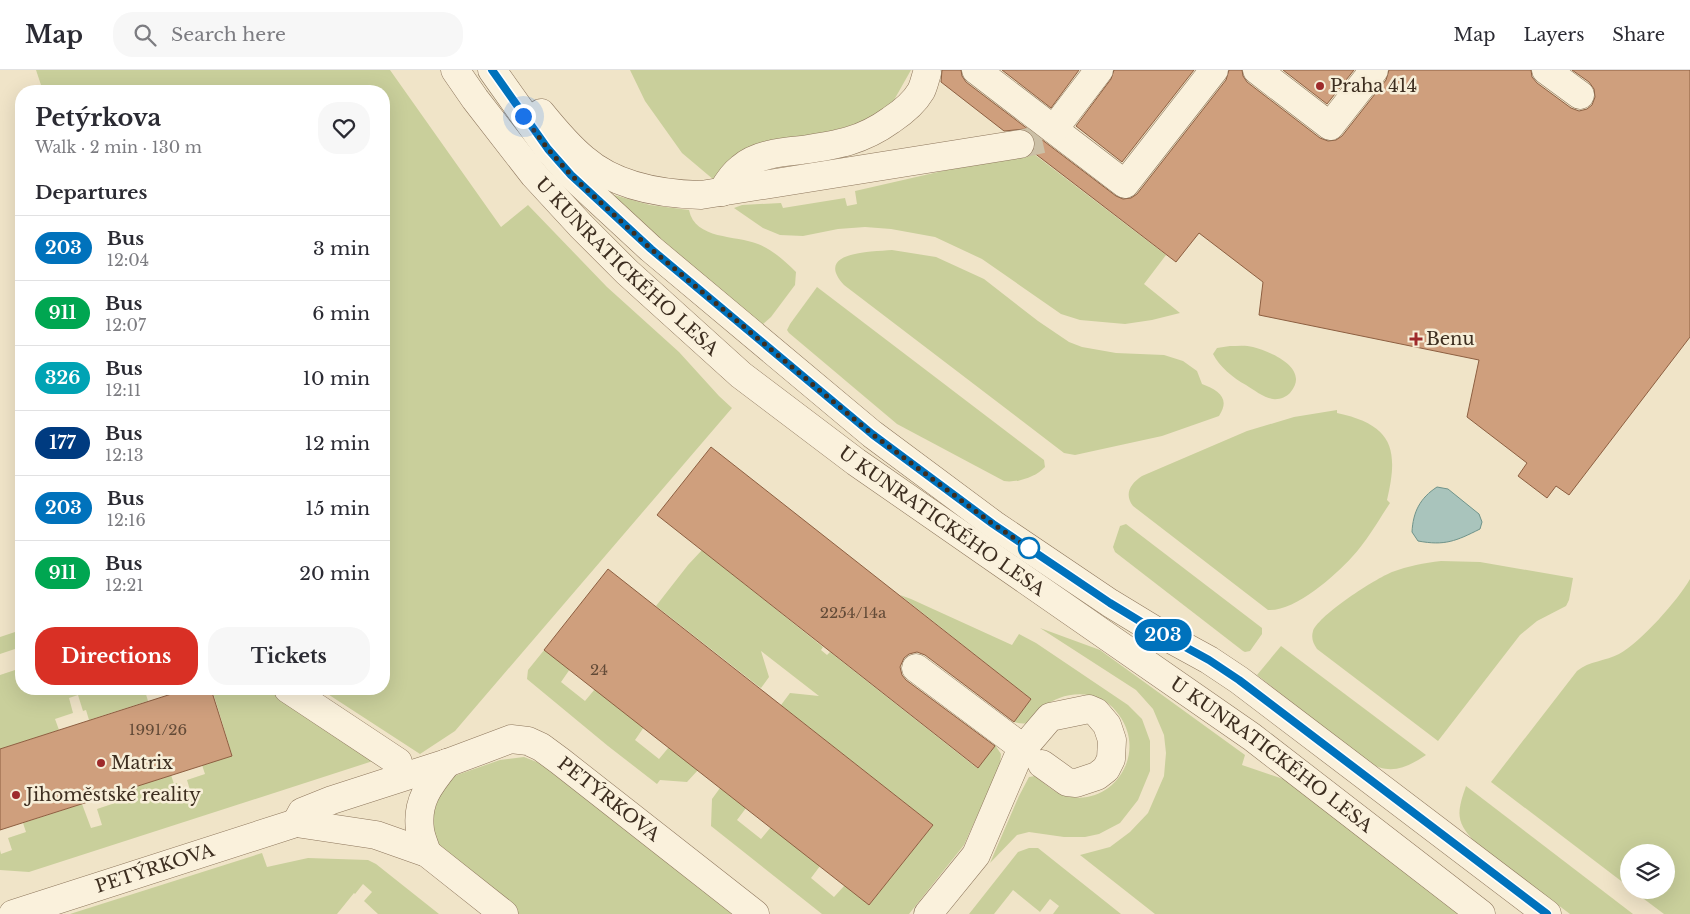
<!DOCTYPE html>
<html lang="en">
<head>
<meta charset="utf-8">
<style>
  :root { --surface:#fff; --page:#f7f7f7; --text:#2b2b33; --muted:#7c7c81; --line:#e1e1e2; --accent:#d93025 }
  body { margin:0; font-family:"Libre Baskerville",serif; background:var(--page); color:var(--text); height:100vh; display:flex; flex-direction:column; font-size:19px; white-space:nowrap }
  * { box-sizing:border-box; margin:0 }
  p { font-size:16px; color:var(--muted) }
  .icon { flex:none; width:28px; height:28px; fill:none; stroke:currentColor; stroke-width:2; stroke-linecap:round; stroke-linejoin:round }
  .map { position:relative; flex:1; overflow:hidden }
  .sheet { position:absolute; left:15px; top:15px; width:375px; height:610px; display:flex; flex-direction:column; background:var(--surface); border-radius:20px; box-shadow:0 5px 20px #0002 }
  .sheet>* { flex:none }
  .badge { padding:0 10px; border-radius:16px; font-size:18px; line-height:32px }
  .tools { position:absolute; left:1620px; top:774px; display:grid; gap:10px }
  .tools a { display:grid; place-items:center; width:55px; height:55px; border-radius:50%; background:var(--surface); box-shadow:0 5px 20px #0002; font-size:25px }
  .you { position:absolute; width:25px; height:25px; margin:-12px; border:4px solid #fff; border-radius:50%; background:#1a73e8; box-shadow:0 0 0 8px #1a73e833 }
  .map>.badge { position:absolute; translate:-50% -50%; box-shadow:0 0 0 2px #fff }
  h2 { padding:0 20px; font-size:19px; line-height:45px }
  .round { display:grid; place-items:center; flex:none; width:52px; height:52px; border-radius:20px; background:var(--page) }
  .summary { display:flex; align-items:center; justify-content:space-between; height:85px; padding:0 20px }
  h1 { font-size:24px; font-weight:700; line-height:38px }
  .action { display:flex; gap:10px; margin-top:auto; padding:10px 20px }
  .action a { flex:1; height:58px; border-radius:20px; background:var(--accent); color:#fff; font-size:20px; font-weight:700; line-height:58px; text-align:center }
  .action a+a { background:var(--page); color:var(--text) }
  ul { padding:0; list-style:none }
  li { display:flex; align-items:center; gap:15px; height:65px; padding:0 20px; border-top:1px solid var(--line) }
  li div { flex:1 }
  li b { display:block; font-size:19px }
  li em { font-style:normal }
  li .badge { min-width:55px; font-weight:700; text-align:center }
  header { display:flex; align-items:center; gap:30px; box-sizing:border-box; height:70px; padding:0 25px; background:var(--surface); border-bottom:1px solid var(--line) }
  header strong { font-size:24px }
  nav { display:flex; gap:28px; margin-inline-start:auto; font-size:18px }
  .search { width:350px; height:45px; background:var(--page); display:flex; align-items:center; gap:12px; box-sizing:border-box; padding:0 18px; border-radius:20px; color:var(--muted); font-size:19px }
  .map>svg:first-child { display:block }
  .green { fill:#c9cf9b }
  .water { fill:#a9c4bc; stroke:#6f938a }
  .building { fill:#cf9f7d; stroke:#8d5f41 }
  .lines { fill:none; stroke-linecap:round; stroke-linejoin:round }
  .minor-tunnel { stroke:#ccc0a6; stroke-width:28; stroke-dasharray:28 14; stroke-linecap:butt }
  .minor-casing { stroke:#8d765c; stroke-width:29 }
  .minor { stroke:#faf1dc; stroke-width:28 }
  .line-casing { stroke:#fff; stroke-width:11 }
  .line { stroke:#0072bc; stroke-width:8 }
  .walk { stroke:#3d2e20; stroke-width:5; stroke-dasharray:0 9 }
  .poi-dot { fill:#9e2a2b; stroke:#f7eed8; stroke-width:2 }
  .stop-dot { fill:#fff; stroke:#0072bc; stroke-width:2.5 }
  .labels { text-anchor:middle; stroke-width:5; stroke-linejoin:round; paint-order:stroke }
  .number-label { font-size:15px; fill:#624a37 }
  .poi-label { font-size:18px; fill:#3d2e20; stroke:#f7eed8; text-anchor:start }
  .street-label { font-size:18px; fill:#3d2e20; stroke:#f7eed8 }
</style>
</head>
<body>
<header>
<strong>Map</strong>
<div class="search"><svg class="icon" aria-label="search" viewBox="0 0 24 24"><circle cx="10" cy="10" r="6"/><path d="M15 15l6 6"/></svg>Search here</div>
<nav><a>Map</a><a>Layers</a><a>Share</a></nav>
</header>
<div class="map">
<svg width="1690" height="844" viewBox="0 0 1690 844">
  <rect width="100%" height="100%" fill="#f0e4c8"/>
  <!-- green -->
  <g class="green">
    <polygon points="36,0 390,0 501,157 528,135 607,217 679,282 719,326 732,338 455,661 420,684 320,619 384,619 384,21 43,21"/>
    <polygon points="630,0 911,0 885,46 733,88 714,110 682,83 645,31"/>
    <polygon points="1030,81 1166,185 1144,214 1180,243 1152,250 1125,254 1080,250 1061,244 982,189 935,167 891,159 865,157 838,159 803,166 780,165 763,158 734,138 742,135 781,133 783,138 845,128 847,136 857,134 855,121"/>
    <path d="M 614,125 L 650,135 L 689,140 C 695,170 736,165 758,174 C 773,180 785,191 796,202 L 795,215 L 771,247 L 762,255 L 611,127 Z"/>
    <path d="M 892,180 L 936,187 L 984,209 L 1038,251 L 1069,272 L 1082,277 L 1116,283 L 1164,285 L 1183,291 L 1197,301 L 1202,314 C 1218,320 1231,328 1219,346 L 1162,366 L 1075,385 L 1064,383 L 844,215 C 813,181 872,182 892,180 Z"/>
    <path d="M 817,217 L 1044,390 L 1045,397 C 1036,407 1017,413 1004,411 L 897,354 L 789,263 L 787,260 L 790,254 Z"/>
    <path d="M 1230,276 C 1237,276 1246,275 1253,277 C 1272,282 1311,299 1290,323 C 1286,327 1279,330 1273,329 C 1264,328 1254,320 1246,315 C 1233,308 1219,296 1213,284 L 1217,278 Z"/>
    <path d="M 1337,340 L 1337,343 C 1393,355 1399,379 1387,430 L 1390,433 C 1378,451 1367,471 1352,487 C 1335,506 1294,542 1268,540 L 1133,436 C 1124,424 1130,414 1142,406 L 1247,361 L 1294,347 Z"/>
    <polygon points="1126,454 1262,558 1262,564 1250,581 1245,582 1243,581 1115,482 1113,477 1120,456"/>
    <polygon points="702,480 823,577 821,580 827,585 830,582 977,698 995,675 1001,684 1000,695 964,775 909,844 822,844 711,756 712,729 720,718 746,738 737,750 761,769 771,757 820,796 811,808 834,827 845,815 869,835 933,755 781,635 790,623 819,626 761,581 769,607 761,618 758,616 656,536 688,495"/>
    <path d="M 1441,491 L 1480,492 L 1573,508 L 1569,530 L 1566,536 L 1537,551 L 1520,565 L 1438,671 L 1317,579 C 1313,573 1311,568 1313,561 C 1320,544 1375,509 1392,502 C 1408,496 1424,493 1441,491 Z"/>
    <path d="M 1690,509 L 1690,844 L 1664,844 L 1632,820 L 1666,820 L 1666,782 L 1629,782 L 1629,817 L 1491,712 L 1577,601 C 1589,591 1606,591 1619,584 C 1641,572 1678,530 1690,509 Z"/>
    <path d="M 900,525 L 911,529 L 1012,575 L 1019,564 L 1036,573 L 1128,635 L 1142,649 L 1150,671 L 1150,701 L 1138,730 L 1120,753 L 1099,764 L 1085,767 L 1064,767 L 1029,762 L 1017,765 L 990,793 L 1019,726 L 1029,707 L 1035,706 C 1042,711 1049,718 1056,722 C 1104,746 1151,689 1119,645 C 1114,638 1108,632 1099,628 C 1080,620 1057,625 1042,638 C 1038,642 1034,649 1029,652 C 1024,655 1019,653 1014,652 L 1031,629 Z"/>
    <polygon points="1040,558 1100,580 1245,685 1242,695 1289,711 1459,844 1155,844 1080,785 1110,777 1130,762 1148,743 1164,706 1166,683 1164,665 1153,639 1136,620"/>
    <polygon points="21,560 21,577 0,584 0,567"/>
    <path d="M 1281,576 L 1426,685 C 1405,699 1388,706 1365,690 L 1257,605 Z"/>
    <polygon points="545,579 570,599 561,612 585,631 595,619 644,657 635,670 659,689 669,677 698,700 687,712 660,710 657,714 608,676 527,609 528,600"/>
    <polygon points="21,598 21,619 152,619 145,621 148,631 89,650 86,640 83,641 78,625 69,628 73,643 55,649 59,660 0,679 0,605"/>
    <polygon points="212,619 270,619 376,690 29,802 0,800 0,780 1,784 12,780 8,768 26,762 23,753 82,734 91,758 102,755 97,739 115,733 113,724 171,705 174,714 177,713 180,723 190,720 187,710 205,704 202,695 232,685"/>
    <polygon points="524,687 547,696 736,844 518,844 438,781 429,756 442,718 454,706 500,690"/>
    <path d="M 1466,716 L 1633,844 L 1570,844 L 1475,772 C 1455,752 1457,742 1466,716 Z"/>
    <polygon points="1029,778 1038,778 1121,844 1053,844 1059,836 1050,829 1040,842 1013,820 994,844 969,844 1018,782"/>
    <polygon points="262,783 267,797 308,788 368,790 376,794 439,844 378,844 364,831 372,822 363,814 355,824 354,823 337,844 70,844"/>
  </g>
  <!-- water -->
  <path class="water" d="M 1437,417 L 1448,419 L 1479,444 L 1482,452 L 1480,459 C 1456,471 1445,476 1418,471 L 1412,462 C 1413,442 1420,428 1437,417 Z"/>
  <!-- building -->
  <g class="building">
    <polygon points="942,0 961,0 962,6 966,12 1116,126 1123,129 1131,128 1137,124 1226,10 1229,0 1242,0 1243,6 1247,12 1320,68 1328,71 1336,70 1342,66 1386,10 1389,0 1531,0 1532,7 1537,13 1571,38 1579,41 1587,39 1592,35 1595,27 1594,19 1589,12 1572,0 1690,0 1690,267 1569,425 1556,416 1547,428 1518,406 1527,393 1467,347 1479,290 1259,245 1263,212 1199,163 1176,192 1033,82 1035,72 1032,64 1025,59 1004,61 941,12"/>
    <polygon points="1002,0 1079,0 1051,38"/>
    <polygon points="1114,0 1194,0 1122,92 1076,56 1111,9"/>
    <polygon points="1283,0 1354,0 1327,34"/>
    <polygon points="711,377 1031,629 1014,652 925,585 917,582 909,584 904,588 900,597 902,605 906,610 995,676 978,698 657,445"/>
    <polygon points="608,499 933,755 869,835 544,580"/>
    <polygon points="187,619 211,619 232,686 0,760 0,679"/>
  </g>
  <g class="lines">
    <!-- minor-tunnel -->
    <polyline class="minor-tunnel" points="1020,74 1042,69"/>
    <!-- minor casing -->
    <g class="minor-casing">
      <g id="minor">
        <path id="s1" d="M 455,0 L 475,29 L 534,105 L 581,156 L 627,202 L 741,305 L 856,392 L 1252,667 L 1481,844"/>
        <polyline points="492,0 548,79 571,105 651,179 872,364 993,454 1110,533 1156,561 1209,590 1239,610 1547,844"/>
        <polyline points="976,0 1125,114 1214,0"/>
        <polyline points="1257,0 1330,56 1374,0"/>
        <polyline points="1546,0 1580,25"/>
        <path d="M 541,43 C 554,59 568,76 584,89 C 615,116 661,124 701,125 L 1020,74"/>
        <polyline points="1054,59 1099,0"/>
        <path d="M 722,122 C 727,113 733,104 741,98 C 757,84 782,82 802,80 C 837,75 862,71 891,50 C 903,42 914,33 921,21 C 924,15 925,9 927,3"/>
        <polyline points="916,598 1023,678"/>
        <polyline points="288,619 398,692"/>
        <path id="s2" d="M 296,753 L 302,742 L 332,730 L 447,693 L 511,669 L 528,671 L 541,677 L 560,691 L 755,844"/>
        <path d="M 427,783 C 425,776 421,768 420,760 C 416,731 430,714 447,693"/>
        <path id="s3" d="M 13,844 L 296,753 L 376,765 L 427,783 L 504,844"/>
        <polyline points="928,844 976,785 1020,682 1050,647 1089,639 1096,642 1107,655 1112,670 1111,689 1106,699 1097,706 1076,713 1067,712 1042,694"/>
      </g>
    </g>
    <!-- minor -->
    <use href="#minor" class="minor"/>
  </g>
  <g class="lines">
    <!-- line casing -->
    <g class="line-casing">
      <polyline id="line" points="492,0 548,79 571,105 651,179 872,364 993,454 1110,533 1156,561 1209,590 1239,610 1547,844"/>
    </g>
    <!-- line -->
    <use href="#line" class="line"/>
    <!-- walk -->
    <polyline class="walk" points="523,46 548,79 571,105 651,179 872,364 993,454 1029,478"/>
  </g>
  <!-- markers -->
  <g class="poi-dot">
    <circle cx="1320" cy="16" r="5"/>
    <path d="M1413.5 261.5h5v5h5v5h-5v5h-5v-5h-5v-5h5z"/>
    <circle cx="101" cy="693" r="5"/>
    <circle cx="16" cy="725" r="5"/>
  </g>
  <circle class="stop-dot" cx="1029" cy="478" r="10"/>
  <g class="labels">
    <!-- number labels -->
    <g class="number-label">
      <text x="853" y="548">2254/14a</text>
      <text x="599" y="605">24</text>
      <text x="158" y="665">1991/26</text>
    </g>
    <!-- poi labels -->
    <g class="poi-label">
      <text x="1330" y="22">Praha 414</text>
      <text x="1426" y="275">Benu</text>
      <text x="111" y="699">Matrix</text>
      <text x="26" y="731">Jihoměstské reality</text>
    </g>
    <!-- street labels -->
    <g class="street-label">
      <text dy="6" stroke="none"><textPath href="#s1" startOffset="262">U KUNRATICKÉHO LESA</textPath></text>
      <text dy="6" stroke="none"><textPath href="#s1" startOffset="668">U KUNRATICKÉHO LESA</textPath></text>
      <text dy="6" stroke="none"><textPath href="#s1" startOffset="1072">U KUNRATICKÉHO LESA</textPath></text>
      <text dy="6" stroke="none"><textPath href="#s2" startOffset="351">PETÝRKOVA</textPath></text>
      <text dy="6" stroke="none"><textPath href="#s3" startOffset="149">PETÝRKOVA</textPath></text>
    </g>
  </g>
</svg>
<div class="tools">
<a><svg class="icon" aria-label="layers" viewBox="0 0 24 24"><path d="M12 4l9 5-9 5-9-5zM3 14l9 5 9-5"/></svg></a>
</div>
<div class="you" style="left:523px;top:46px"></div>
<b class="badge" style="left:1163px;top:565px;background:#0072bc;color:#fff">203</b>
<section class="sheet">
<div class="summary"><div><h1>Petýrkova</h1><p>Walk · 2 min · 130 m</p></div><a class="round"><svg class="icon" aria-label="heart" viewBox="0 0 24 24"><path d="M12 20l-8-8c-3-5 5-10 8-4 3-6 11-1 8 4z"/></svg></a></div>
<h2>Departures</h2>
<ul>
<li><span class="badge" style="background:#0072bc;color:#fff">203</span><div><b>Bus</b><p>12:04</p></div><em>3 min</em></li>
<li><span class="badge" style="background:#00a651;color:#fff">911</span><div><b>Bus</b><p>12:07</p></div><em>6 min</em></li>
<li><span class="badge" style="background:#00a3b4;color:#fff">326</span><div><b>Bus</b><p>12:11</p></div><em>10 min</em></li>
<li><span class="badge" style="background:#003b80;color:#fff">177</span><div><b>Bus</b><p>12:13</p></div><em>12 min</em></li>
<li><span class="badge" style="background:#0072bc;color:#fff">203</span><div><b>Bus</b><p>12:16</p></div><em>15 min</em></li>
<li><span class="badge" style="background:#00a651;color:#fff">911</span><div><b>Bus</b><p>12:21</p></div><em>20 min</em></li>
</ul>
<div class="action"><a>Directions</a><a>Tickets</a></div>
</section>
</div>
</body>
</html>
